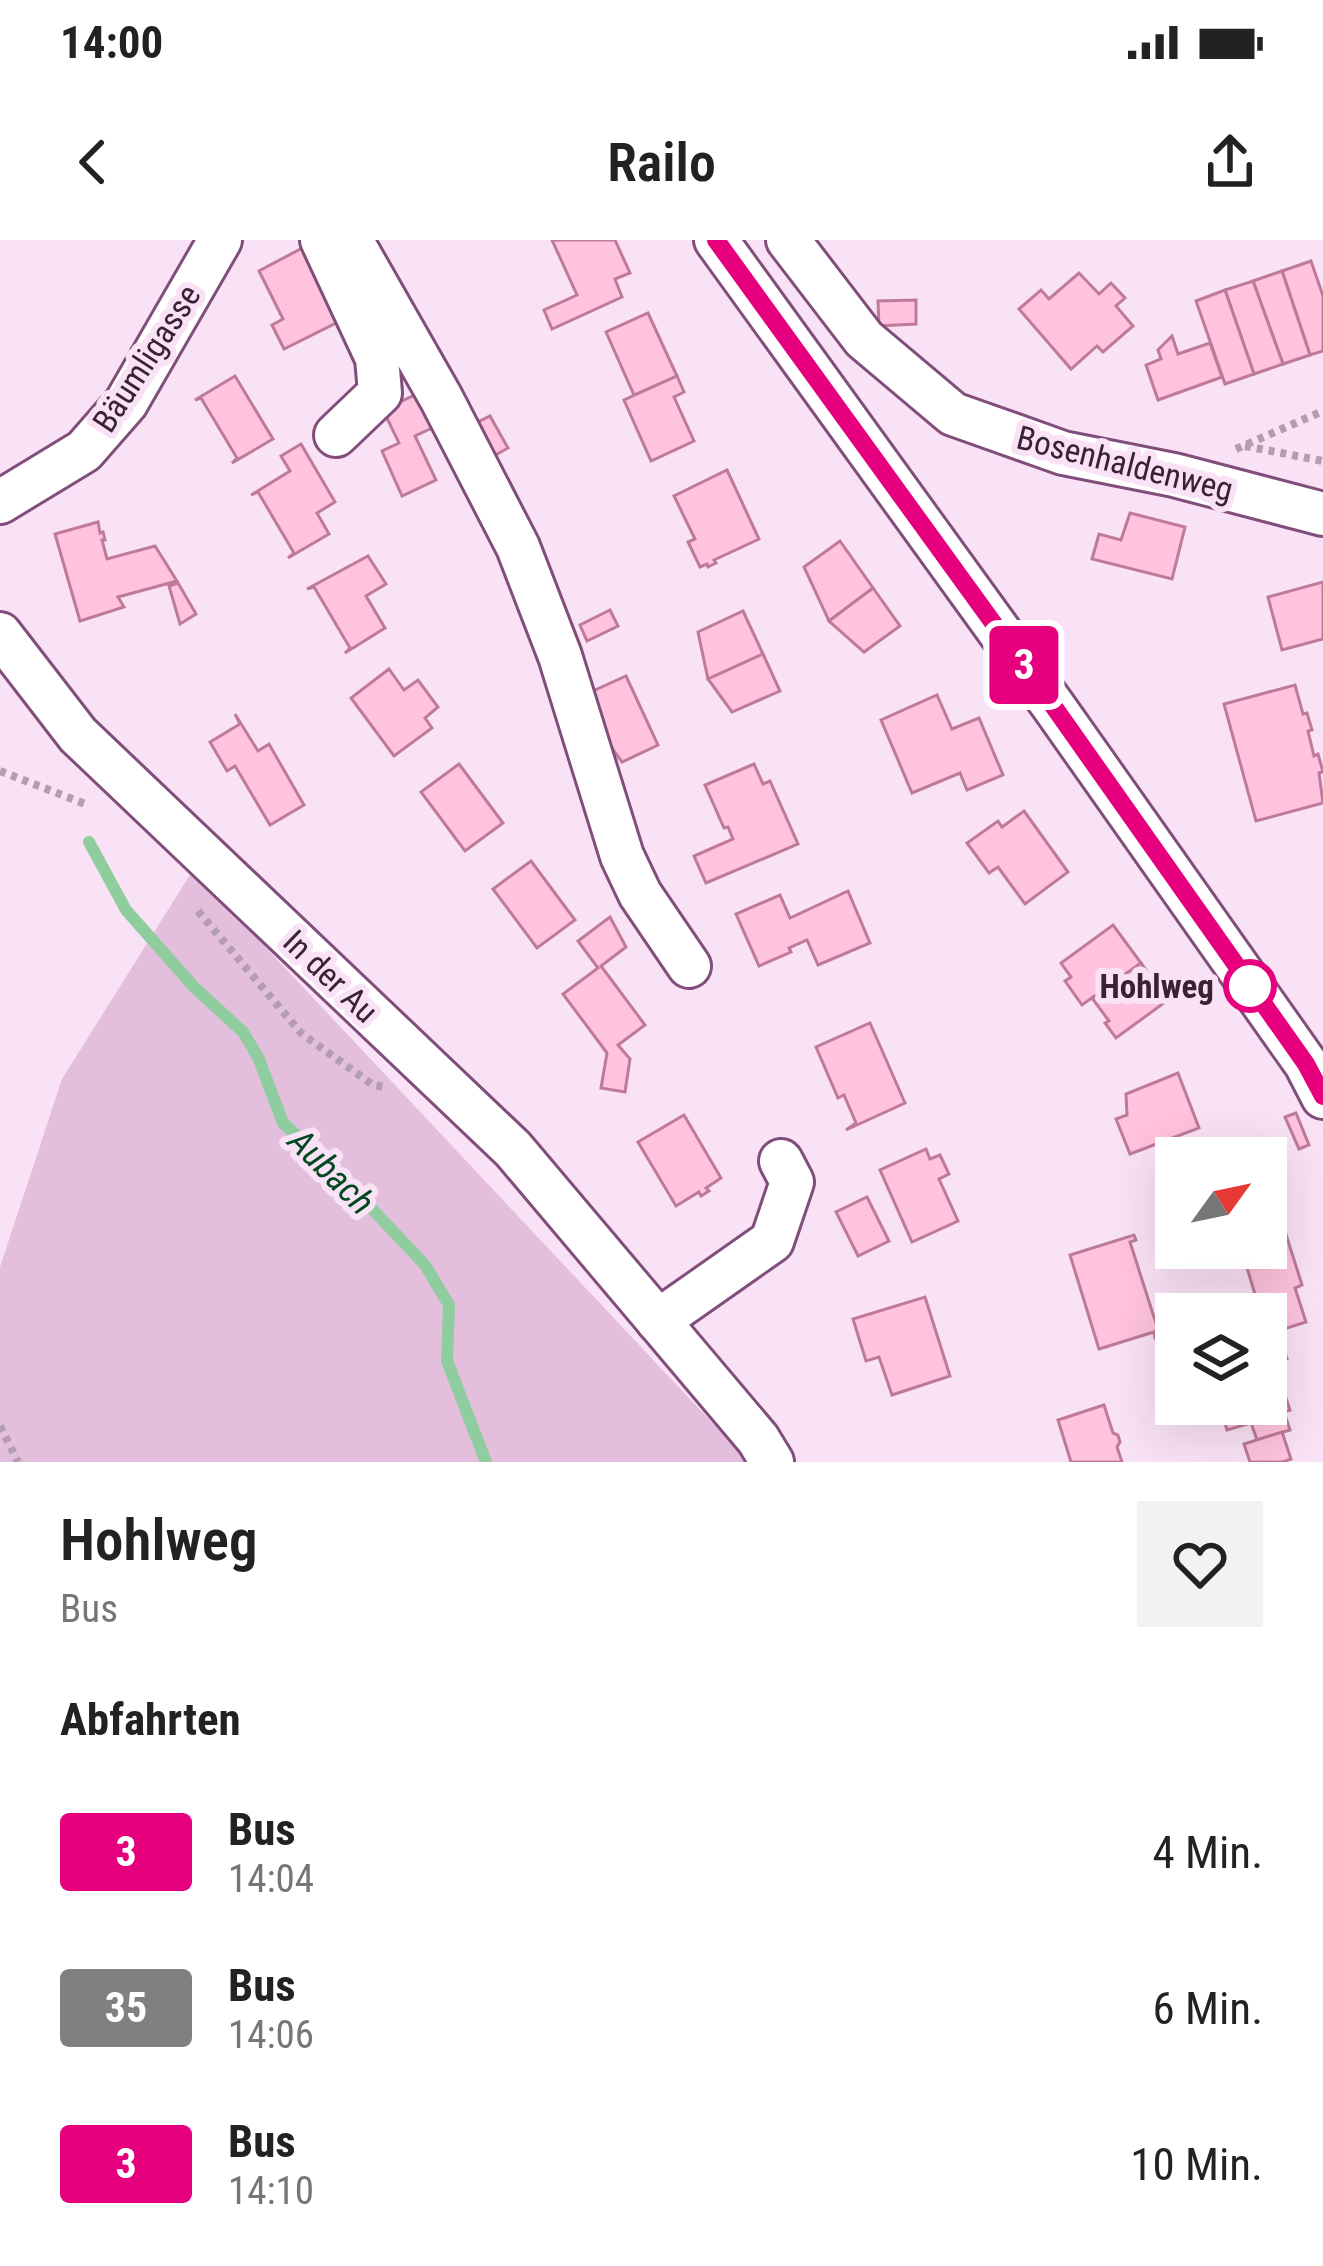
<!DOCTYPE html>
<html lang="de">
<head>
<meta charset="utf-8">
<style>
  :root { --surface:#fff; --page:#f2f2f2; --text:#222; --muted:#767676 }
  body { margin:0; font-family:"Roboto Condensed",sans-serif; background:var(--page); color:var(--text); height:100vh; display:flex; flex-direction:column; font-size:45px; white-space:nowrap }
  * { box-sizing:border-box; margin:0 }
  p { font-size:39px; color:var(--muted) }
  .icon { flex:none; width:66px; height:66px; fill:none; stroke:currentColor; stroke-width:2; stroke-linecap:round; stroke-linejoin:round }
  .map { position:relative; height:1222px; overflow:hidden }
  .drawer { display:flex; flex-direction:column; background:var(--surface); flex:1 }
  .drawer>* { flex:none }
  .badge { padding:0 24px; border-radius:9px; font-size:42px; line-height:78px }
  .needle { width:78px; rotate:57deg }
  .tools { position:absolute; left:1155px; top:897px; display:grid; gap:24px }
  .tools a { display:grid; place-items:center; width:132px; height:132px; border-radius:0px; background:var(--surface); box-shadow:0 12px 48px #0002; font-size:60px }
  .map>.badge { position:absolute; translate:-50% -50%; box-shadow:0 0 0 6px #fff }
  h2 { padding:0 60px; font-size:45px; line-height:108px }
  .round { display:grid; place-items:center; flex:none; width:126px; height:126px; border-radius:0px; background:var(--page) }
  .overview { display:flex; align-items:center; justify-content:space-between; height:204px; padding:0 60px }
  h1 { font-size:57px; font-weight:600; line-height:90px }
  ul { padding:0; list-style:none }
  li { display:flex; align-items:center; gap:36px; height:156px; padding:0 60px }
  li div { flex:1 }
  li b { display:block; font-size:45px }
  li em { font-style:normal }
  li .badge { min-width:132px; font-weight:700; text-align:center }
  .status { display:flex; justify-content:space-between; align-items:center; height:84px; padding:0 60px; background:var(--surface); direction:ltr }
  .status svg { height:33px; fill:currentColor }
  header { display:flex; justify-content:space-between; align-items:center; height:156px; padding:0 60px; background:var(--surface); font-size:54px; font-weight:600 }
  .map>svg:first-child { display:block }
  .green { fill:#e3bedd }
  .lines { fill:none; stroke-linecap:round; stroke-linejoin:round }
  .stream { stroke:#90cd9e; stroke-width:12 }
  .building { fill:#ffc3dd; stroke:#bf7a99; stroke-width:3 }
  .minor-casing { stroke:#814e7b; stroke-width:48 }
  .path { stroke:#b49db0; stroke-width:8; stroke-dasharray:6 6; stroke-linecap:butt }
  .minor { stroke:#fff; stroke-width:42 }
  .line-casing { stroke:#fff; stroke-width:27 }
  .line { stroke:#e6007e; stroke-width:18 }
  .stop-dot { fill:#fff; stroke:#e6007e; stroke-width:6 }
  .labels { text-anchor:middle; stroke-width:12; stroke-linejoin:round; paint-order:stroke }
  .street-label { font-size:33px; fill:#382235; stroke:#fae2f6 }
  .stop-label { font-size:33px; font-weight:bold; fill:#382235; stroke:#fae2f6; text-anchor:end }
  .water-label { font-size:36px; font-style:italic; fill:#00481f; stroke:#fae2f6 }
</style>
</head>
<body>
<div class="status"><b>14:00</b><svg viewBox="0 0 49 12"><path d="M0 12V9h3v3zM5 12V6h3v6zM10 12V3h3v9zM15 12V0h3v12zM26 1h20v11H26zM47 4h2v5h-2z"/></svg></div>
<header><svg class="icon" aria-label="back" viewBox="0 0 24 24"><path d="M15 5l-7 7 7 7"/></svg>Railo<svg class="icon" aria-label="share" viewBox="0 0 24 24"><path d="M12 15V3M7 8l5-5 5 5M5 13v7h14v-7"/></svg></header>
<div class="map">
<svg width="1323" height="1222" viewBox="0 0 1323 1222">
  <rect width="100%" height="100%" fill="#fae2f6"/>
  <!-- green -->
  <polygon class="green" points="193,630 749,1222 0,1222 0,1027 62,839"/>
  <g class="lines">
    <!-- stream -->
    <polyline class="stream" points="89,602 126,670 194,747 243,792 258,817 283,883 339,934 425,1025 449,1065 447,1121 486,1222"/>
  </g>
  <!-- building -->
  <g class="building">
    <polygon points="552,0 615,0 630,33 615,39 622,57 552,89 544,70 577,55"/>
    <polygon points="306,6 344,79 284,109 272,85 283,79 259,31"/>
    <polygon points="1311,21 1323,56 1323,111 1310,115 1282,31"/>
    <polygon points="1282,31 1310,115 1283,124 1253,41"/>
    <polygon points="1079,33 1099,54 1111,43 1125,58 1116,66 1133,86 1103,112 1097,106 1071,129 1019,69 1041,50 1049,59"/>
    <polygon points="1253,41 1283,124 1254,134 1225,50"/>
    <polygon points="1225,50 1254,134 1225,144 1196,61"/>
    <polygon points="916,60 916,84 879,86 878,61"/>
    <polygon points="648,73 677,136 634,155 606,92"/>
    <polygon points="1172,96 1178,114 1210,103 1222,137 1158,160 1146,125 1161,119 1158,110"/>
    <polygon points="235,136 273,199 232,223 237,218 201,158 195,160"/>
    <polygon points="677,136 684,152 674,157 694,201 651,221 624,160"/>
    <polygon points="417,154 432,188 415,196 436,240 402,256 382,211 399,203 383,170"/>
    <polygon points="490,176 508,208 492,217 474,184"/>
    <polygon points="301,204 335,262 317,273 329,294 288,318 294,313 258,252 251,255 290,231 281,216"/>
    <polygon points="727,230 759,299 714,320 716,323 708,327 707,324 700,327 688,302 695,299 674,256"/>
    <polygon points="1130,273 1185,287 1172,339 1092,319 1099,294 1121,300"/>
    <polygon points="98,282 100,293 103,292 105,300 102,300 107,319 155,306 177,341 118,357 124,367 80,381 55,294"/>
    <polygon points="840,301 873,348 829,381 804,327"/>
    <polygon points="368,316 386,344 366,356 385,388 345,413 350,408 314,347 307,349"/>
    <polygon points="1323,342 1323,399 1282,410 1268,357"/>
    <polygon points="178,343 196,374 180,384 169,346"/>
    <polygon points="873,348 900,386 864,412 829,381"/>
    <polygon points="610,370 618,386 587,401 580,385"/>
    <polygon points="743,371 763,414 708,439 698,392"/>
    <polygon points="763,414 780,451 732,472 708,439"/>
    <polygon points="389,429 404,450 418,440 438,467 425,478 432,488 394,516 351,458"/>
    <polygon points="626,436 658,505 622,522 603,495 593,451"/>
    <polygon points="1295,445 1303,474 1307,473 1312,490 1308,491 1314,516 1318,514 1323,532 1319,533 1323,563 1256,581 1224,464"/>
    <polygon points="937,455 952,489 979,478 1003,535 967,550 960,533 912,553 881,480"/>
    <polygon points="235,474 258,511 269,504 304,565 270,585 235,526 227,531 210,502 240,484"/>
    <polygon points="459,524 503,583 465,611 421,552"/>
    <polygon points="754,524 763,544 770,541 798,604 706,643 694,616 733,599 728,587 724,588 705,545"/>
    <polygon points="1024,571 1068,632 1025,664 998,627 989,633 967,603 998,581 1002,587"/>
    <polygon points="531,621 575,680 537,708 493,649"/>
    <polygon points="848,651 870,703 818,725 807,700 789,708 791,712 759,726 736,674 780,655 790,678"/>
    <polygon points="610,677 626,707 601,726 645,785 618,805 630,819 625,852 601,848 607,813 563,754 598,728 578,701"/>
    <polygon points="1113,685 1141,723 1082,765 1065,741 1071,737 1061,723"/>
    <polygon points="1141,723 1168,760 1116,798 1105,783 1109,781 1092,758"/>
    <polygon points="870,783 905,863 846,890 856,883 844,855 838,858 816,807"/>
    <polygon points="1178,833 1199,888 1130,914 1116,879 1127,875 1126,854"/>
    <polygon points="1296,873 1309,905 1299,909 1285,877"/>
    <polygon points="684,875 721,938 706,948 709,951 701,956 699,952 676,966 638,902"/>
    <polygon points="926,909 930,919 940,915 949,934 939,939 958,981 912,1002 880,930"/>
    <polygon points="867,957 889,1001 858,1016 836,972"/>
    <polygon points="1277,966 1302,1045 1295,1048 1306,1082 1268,1094 1266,1074 1261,1074 1241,1008 1266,1008 1266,970"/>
    <polygon points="1134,995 1136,1000 1130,1002 1160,1096 1155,1098 1154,1092 1099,1109 1070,1015"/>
    <polygon points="925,1057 950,1136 892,1155 879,1117 866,1121 853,1079"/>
    <polygon points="1278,1091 1287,1119 1274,1122 1290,1170 1284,1172 1290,1190 1257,1200 1251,1183 1227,1190 1219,1164 1266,1164 1266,1095"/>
    <polygon points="1104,1165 1113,1193 1118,1195 1120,1202 1117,1207 1122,1222 1071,1222 1058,1180"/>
    <polygon points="1282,1192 1291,1219 1283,1222 1250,1222 1244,1204"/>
  </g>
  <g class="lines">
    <!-- minor casing -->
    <g class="minor-casing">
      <g id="minor">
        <polyline points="322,0 377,118 380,153 336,195"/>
        <polyline points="351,0 441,158 518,307 560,416 622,616 640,654 689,726"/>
        <polyline points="716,0 1054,467 1306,824 1323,857"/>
        <polyline points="788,0 864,99 953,174 1063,213 1174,235 1323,274"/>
        <polyline points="0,262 84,211 126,163 220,0"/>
        <polyline points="0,394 78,495 513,909 758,1199 772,1222"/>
        <polyline points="658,1081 772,1001 792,942 781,921"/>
      </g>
    </g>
    <!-- path -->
    <g class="path">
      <polyline points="1245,206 1323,221"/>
      <polyline points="1236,209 1323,171"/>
      <polyline points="0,531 88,565"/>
      <polyline points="198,671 301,793 373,845 385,847"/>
      <polyline points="0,1186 18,1222"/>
    </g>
    <!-- minor -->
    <use href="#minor" class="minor"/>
  </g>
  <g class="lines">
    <!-- line casing -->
    <g class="line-casing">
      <polyline id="line" points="716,0 1054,467 1306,824 1323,856"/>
    </g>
    <!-- line -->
    <use href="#line" class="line"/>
  </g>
  <!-- markers -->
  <circle class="stop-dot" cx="1250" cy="746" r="24"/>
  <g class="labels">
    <!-- street labels -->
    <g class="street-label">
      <text transform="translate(146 118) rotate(-57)" y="12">Bäumligasse</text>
      <text transform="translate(1125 223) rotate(14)" y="12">Bosenhaldenweg</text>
      <text transform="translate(331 736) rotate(44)" y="12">In der Au</text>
    </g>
    <!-- stop labels -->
    <g class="stop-label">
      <text x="1214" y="758">Hohlweg</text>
    </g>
    <!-- water labels -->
    <g class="water-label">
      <text transform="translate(332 931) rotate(45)" y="13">Aubach</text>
    </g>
  </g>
</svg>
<div class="tools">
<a><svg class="needle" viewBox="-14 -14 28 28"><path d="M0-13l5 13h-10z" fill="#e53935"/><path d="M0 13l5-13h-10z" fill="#767676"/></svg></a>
<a><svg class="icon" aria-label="layers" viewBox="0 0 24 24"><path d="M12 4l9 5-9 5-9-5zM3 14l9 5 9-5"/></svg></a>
</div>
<b class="badge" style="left:1024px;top:425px;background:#e6007e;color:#fff">3</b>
</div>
<section class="drawer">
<div class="overview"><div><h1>Hohlweg</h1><p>Bus</p></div><a class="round"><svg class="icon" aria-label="heart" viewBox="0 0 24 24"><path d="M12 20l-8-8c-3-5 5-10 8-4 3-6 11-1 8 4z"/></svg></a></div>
<h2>Abfahrten</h2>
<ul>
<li><span class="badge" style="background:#e6007e;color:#fff">3</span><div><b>Bus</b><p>14:04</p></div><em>4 Min.</em></li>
<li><span class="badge" style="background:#808080;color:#fff">35</span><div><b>Bus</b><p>14:06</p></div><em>6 Min.</em></li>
<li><span class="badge" style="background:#e6007e;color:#fff">3</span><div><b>Bus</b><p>14:10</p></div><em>10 Min.</em></li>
</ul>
</section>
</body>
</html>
